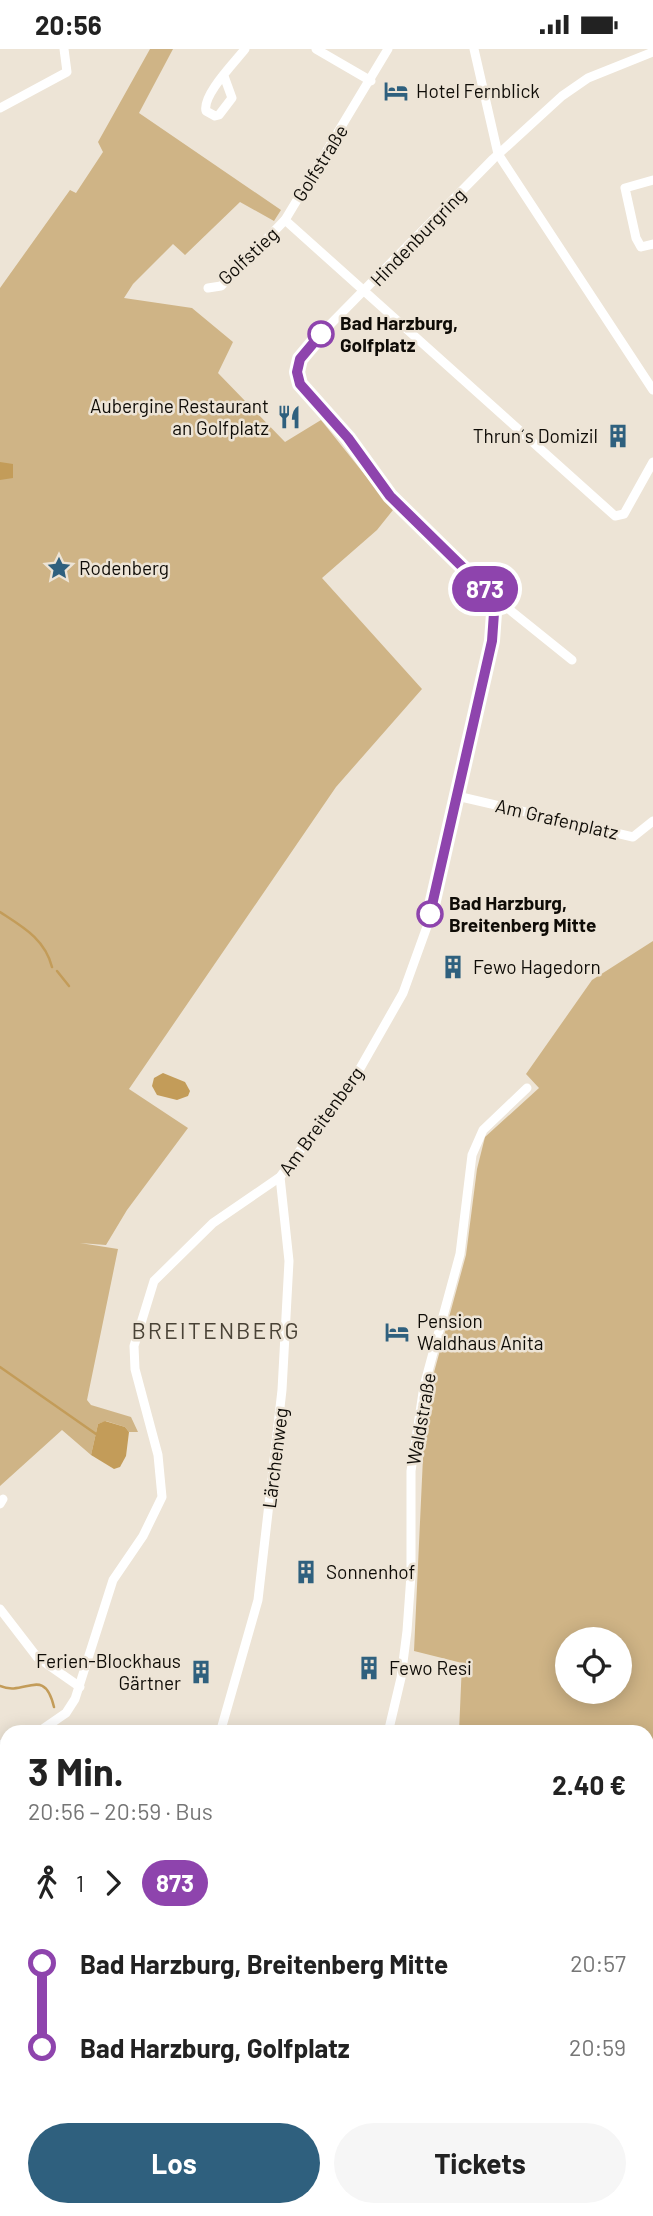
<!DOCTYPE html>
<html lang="de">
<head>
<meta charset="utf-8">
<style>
  :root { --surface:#fff; --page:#f6f6f6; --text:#222; --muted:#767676; --accent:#2f607e }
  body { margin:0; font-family:Barlow,sans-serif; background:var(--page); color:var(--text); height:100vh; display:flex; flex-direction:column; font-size:26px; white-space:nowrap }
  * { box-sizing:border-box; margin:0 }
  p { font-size:23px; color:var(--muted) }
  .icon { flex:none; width:38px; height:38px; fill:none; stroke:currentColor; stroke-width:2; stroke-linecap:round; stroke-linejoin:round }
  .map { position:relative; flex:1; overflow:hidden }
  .drawer { position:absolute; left:0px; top:1676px; width:654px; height:492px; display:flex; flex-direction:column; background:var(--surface); border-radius:21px 21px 0 0; box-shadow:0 4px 18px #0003 }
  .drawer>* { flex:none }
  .badge { padding:0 14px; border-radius:23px; font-size:24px; line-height:46px }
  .fabs { position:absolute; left:555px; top:1578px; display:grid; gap:14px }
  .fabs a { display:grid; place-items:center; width:77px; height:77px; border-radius:50%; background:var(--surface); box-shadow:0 4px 18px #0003; font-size:35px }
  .map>.badge { position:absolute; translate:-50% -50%; box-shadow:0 0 0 4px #fff }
  .legs { display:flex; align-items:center; gap:10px; height:77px; padding:0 28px; font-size:23px }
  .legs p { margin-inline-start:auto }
  .head { display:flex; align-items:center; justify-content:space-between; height:119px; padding:0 28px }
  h1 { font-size:38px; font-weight:700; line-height:52px }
  .button { display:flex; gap:14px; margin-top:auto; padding:14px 28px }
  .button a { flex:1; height:80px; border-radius:42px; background:var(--accent); color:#fff; font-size:28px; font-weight:700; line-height:80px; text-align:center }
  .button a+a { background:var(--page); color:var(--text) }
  ul { padding:0 28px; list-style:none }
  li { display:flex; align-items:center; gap:24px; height:84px; font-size:26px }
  li i { display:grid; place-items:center; width:10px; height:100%; margin:0 9px; background:currentColor }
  li i::after { content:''; width:18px; height:18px; margin:-9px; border:5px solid; border-radius:50%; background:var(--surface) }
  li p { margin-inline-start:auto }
  li:first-child i { background:linear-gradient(#0000 50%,currentColor 0) }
  li:last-child i { background:linear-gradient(currentColor 50%,#0000 0) }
  .status { display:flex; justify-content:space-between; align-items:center; height:49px; padding:0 35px; background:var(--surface); direction:ltr }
  .status svg { height:19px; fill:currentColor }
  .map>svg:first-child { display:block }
  .green { fill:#cfb486; fill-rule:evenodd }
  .water { fill:#c39c59 }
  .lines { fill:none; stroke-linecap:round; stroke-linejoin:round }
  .stream { stroke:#c39c59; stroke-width:2.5 }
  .street { stroke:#fff; stroke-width:9 }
  .line-1-casing { stroke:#fff; stroke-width:16 }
  .line-1 { stroke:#8e44ad; stroke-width:10 }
  .stop-1-dot { fill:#fff; stroke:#8e44ad; stroke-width:3.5 }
  .labels { text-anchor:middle; stroke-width:5; stroke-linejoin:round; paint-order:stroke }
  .poi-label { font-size:19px; fill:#0f0c07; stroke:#ede4d6; text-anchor:start }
  .street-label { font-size:19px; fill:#0f0c07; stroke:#ede4d6 }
  .stop-label { font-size:19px; font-weight:bold; fill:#0f0c07; stroke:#ede4d6; text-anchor:start }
  .quarter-label { font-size:23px; letter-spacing:2px; fill:#494236; stroke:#ede4d6 }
</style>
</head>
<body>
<div class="status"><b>20:56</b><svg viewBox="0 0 49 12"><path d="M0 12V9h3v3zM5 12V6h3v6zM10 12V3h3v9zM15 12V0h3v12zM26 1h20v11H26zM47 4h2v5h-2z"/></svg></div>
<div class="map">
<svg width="653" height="2167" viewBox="0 0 653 2167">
  <rect width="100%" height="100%" fill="#ede4d6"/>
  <!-- green -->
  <g class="green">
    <polygon points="150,0 173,0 139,64 281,161 274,172 240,153 185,206 173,195 133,235 124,249 192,259 233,293 218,324 285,393 321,371 393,461 377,481 322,529 422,640 336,738 129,1040 188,1079 127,1161 106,1196 80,1194 118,1200 87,1351 91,1356 131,1368 138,1383 129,1383 125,1378 106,1372 98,1375 91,1406 62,1381 0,1437 0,239 70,141 76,144 103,103 98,93"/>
    <path d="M 653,892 L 653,2167 L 0,2167 L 0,1923 L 7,1930 L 7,2161 L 648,2161 L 648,1684 L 459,1683 L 462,1614 L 414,1602 L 424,1387 L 433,1327 L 466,1206 L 477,1120 L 485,1088 L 539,1039 L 526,1025 L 592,931 ZM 567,1591 L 620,1591 L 620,1643 L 567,1643 Z"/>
  </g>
  <!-- water -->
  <g class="water">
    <polygon points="0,413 13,415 13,429 0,431"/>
    <polygon points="163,1024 185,1033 190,1042 188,1047 177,1051 157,1046 152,1037 154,1029"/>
    <polygon points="105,1372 125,1378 129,1383 126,1407 120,1418 114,1420 91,1406 98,1375"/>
  </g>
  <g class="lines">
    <!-- stream -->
    <g class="stream">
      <path d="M 0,863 C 23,878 45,890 52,918"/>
      <polyline points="57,922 69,937"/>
      <polyline points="0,1318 96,1385"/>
      <path d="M 0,1637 C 25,1648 44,1616 54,1658"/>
      <polyline points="62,1683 62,1684"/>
      <polyline points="160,2161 163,2167"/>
      <polyline points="568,2161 572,2167"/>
    </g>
    <!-- street -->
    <g class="street">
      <polyline points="316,0 371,32"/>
      <polyline points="388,0 285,171 615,467 624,465 653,413"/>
      <polyline points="474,0 498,105 653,341"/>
      <path d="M 224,27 L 232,49 L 219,66 L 215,67 L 206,62 C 202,46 235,13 245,0"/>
      <polyline points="0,59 67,23 64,0"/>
      <polyline points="653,131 625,139 636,189 641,198 653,195"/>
      <polyline points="208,239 221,237 285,171"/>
      <polyline points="490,545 572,611"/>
      <polyline points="457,747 633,788 653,772"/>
      <polyline points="0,1455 3,1450"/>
      <polyline points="0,1560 37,1608 80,1638"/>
      <polyline points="37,1684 66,1664 75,1650 113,1531 143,1487 162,1448 158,1406 135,1320 134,1297 154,1232 213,1174 280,1128 354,1030 403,944 429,872 492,592 494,564 490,545 390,447 348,389 300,335 297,323 307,299 493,110 562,47 588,29 653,3"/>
      <polyline points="220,1684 258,1551 282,1341 289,1212 280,1128"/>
      <polyline points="388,1684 401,1629 407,1582 411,1526 411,1422 424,1337 460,1205 472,1106 483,1081 527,1039"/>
      <polyline points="0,1696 7,1693"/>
      <polyline points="0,1724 7,1729"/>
      <polyline points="0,1907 7,1914"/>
    </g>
  </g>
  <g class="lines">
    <!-- line-1 casing -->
    <g class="line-1-casing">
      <polyline id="line-1" points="321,285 300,310 297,323 300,335 348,389 390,447 490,545 494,564 492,592 430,865"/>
    </g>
    <!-- line-1 -->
    <use href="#line-1" class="line-1"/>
  </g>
  <!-- icons -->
  <defs>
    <g id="hotel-bare" transform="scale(1.89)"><path d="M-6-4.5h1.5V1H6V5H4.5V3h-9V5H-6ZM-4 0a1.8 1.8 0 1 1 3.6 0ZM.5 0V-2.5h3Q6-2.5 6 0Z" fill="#2f607e" stroke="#ede4d6" stroke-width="2.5" paint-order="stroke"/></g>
    <g id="restaurant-bare" transform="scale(1.89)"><path d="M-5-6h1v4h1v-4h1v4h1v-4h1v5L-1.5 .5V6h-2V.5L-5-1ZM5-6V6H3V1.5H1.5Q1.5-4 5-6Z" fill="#2f607e" stroke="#ede4d6" stroke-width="2.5" paint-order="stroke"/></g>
    <g id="building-bare" transform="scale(1.89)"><path d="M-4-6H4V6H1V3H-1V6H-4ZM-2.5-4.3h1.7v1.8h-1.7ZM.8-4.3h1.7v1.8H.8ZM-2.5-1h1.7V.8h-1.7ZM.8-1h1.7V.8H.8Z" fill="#2f607e" stroke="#ede4d6" stroke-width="2.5" paint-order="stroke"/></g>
    <g id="sight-bare" transform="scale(1.89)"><path d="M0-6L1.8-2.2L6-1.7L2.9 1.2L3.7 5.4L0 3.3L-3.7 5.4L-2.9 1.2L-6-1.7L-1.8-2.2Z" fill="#2f607e" stroke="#ede4d6" stroke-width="2.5" paint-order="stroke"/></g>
  </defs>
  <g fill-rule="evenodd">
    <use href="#hotel-bare" x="396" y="42"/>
    <use href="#restaurant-bare" x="289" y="368"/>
    <use href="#building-bare" x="618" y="387"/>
    <use href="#sight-bare" x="59" y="519"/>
    <use href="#building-bare" x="453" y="918"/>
    <use href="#hotel-bare" x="397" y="1283"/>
    <use href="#building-bare" x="306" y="1523"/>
    <use href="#building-bare" x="369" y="1619"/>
    <use href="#building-bare" x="201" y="1623"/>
  </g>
  <!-- markers -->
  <g class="stop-1-dot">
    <circle cx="321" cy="285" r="12"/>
    <circle cx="430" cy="865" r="12"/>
  </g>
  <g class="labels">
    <!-- poi labels -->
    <g class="poi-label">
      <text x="416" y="49">Hotel Fernblick</text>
      <text x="269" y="364" text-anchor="end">Aubergine Restaurant<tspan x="269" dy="22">an Golfplatz</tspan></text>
      <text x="598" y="394" text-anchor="end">Thrun´s Domizil</text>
      <text x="79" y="526">Rodenberg</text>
      <text x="473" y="925">Fewo Hagedorn</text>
      <text x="417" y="1279">Pension<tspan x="417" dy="22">Waldhaus Anita</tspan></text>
      <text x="326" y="1530">Sonnenhof</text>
      <text x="181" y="1619" text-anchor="end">Ferien-Blockhaus<tspan x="181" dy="22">Gärtner</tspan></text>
      <text x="389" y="1626">Fewo Resi</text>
    </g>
    <!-- street labels -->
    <g class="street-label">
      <text transform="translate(320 114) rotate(-58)" y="7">Golfstraße</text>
      <text transform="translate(418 188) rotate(-46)" y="7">Hindenburgring</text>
      <text transform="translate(248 207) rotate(-43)" y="7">Golfstieg</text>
      <text transform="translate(557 770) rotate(13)" y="7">Am Grafenplatz</text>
      <text transform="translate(321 1072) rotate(-54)" y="7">Am Breitenberg</text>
      <text transform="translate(421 1370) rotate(-80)" y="7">Waldstraße</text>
      <text transform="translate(275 1409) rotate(-83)" y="7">Lärchenweg</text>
    </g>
    <!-- stop labels -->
    <g class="stop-label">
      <text x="340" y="281">Bad Harzburg,<tspan x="340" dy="22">Golfplatz</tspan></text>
      <text x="449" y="861">Bad Harzburg,<tspan x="449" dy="22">Breitenberg Mitte</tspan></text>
    </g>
    <!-- quarter labels -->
    <g class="quarter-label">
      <text x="216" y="1290">BREITENBERG</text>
    </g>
  </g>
</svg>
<div class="fabs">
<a><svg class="icon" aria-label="locate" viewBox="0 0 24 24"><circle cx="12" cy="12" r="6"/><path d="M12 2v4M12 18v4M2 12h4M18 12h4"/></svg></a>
</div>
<b class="badge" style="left:485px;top:540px;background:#8e44ad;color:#fff">873</b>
<section class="drawer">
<div class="head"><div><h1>3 Min.</h1><p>20:56 – 20:59 · Bus</p></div><b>2.40 €</b></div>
<div class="legs"><svg class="icon" aria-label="walk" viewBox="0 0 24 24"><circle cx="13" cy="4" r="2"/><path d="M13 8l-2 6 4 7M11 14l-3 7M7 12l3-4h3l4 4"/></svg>1<svg class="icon" aria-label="forward" viewBox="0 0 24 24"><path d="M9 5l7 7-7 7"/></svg><b class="badge" style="background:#8e44ad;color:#fff">873</b></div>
<ul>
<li><i style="color:#8e44ad"></i><b>Bad Harzburg, Breitenberg Mitte</b><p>20:57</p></li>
<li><i style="color:#8e44ad"></i><b>Bad Harzburg, Golfplatz</b><p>20:59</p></li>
</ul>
<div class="button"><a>Los</a><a>Tickets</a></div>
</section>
</div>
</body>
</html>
